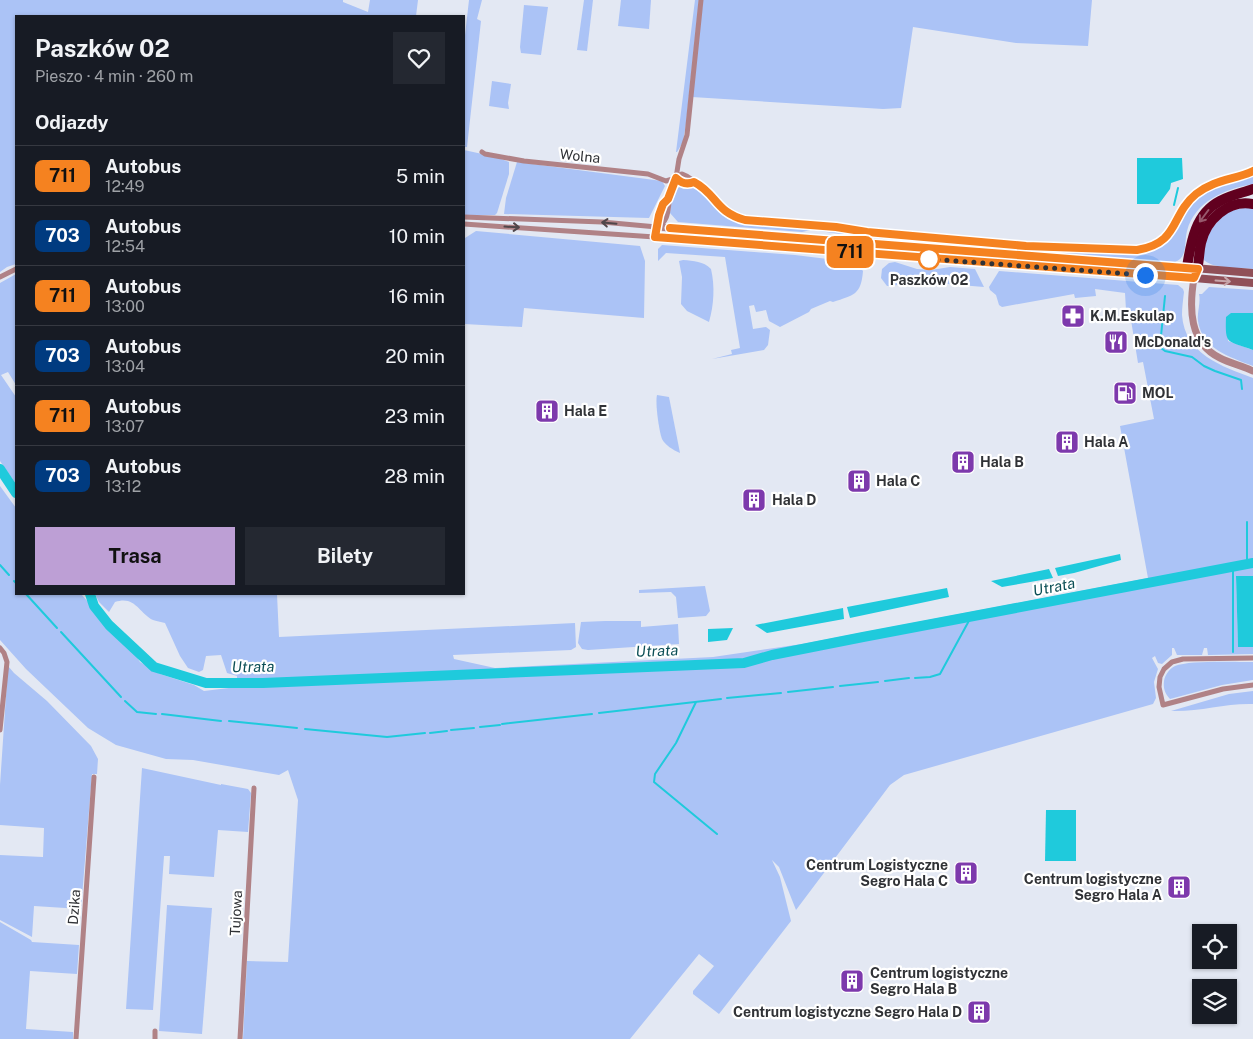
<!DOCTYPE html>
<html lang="pl">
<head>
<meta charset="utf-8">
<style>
  :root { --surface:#171b24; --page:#242831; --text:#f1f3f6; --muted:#9ea1a6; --line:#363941; --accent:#bd9fd5 }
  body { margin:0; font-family:"Public Sans",sans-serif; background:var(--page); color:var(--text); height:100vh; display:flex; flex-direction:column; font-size:19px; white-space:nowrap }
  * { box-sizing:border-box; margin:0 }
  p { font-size:16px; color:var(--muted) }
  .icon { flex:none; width:28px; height:28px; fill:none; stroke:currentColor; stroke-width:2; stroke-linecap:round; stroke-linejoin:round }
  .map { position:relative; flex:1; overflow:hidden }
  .drawer { position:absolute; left:15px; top:15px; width:450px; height:580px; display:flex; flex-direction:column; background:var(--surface); border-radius:0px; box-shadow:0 1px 4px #0004 }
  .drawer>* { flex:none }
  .badge { padding:0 10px; border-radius:8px; font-size:18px; line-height:32px }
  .controls { position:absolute; left:1192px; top:924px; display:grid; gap:10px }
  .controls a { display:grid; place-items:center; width:45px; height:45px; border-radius:0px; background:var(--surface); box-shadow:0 1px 4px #0004; font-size:25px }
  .you { position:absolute; width:25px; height:25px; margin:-12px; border:4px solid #fff; border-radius:50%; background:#1a73e8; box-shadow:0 0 0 8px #1a73e833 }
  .map>.badge { position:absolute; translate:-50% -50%; box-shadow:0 0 0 2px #fff }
  h2 { padding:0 20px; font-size:19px; line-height:45px }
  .round { display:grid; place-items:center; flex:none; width:52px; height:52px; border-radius:0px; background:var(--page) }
  .summary { display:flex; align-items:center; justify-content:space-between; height:85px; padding:0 20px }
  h1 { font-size:24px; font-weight:700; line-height:38px }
  .cta { display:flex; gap:10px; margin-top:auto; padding:10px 20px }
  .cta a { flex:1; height:58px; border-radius:0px; background:var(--accent); color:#111; font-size:20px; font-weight:700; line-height:58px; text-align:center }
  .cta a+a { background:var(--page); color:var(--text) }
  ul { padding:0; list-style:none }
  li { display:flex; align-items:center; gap:15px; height:60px; padding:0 20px; border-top:1px solid var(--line) }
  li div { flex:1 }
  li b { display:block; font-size:19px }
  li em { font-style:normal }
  li .badge { min-width:55px; font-weight:700; text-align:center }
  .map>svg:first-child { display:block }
  .green { fill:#abc3f6 }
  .water { fill:#1fcadc }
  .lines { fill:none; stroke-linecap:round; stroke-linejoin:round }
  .stream { stroke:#1fcadc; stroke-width:2 }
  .river { stroke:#1fcadc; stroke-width:10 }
  .minor { stroke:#b08286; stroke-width:5 }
  .tertiary { stroke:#b08286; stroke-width:7 }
  .secondary { stroke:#905058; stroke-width:8 }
  .motorway { stroke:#61001f; stroke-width:10 }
  .oneway { stroke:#98596d }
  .oneway2 { stroke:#50464a }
  .oneway3 { stroke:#c8a8ac }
  .line-casing { stroke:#fff; stroke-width:11 }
  .line { stroke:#f58220; stroke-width:8 }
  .walk { stroke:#303236; stroke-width:5; stroke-dasharray:0 9 }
  .stop-dot { fill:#fff; stroke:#f58220; stroke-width:2.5 }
  .labels { text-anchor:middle; stroke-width:4.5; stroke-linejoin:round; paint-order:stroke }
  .street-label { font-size:14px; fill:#303236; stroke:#fff }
  .stop-label { font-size:14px; font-weight:bold; fill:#303236; stroke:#fff }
  .poi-label { font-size:14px; font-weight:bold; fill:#303236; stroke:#fff; text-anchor:start }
  .water-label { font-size:15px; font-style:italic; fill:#0c4f56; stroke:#fff }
</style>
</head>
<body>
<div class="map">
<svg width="1253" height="1039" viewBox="0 0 1253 1039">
  <rect width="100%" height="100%" fill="#e3e8f3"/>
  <!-- green -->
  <g class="green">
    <polygon points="0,0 343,0 343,2 368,12 370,0 418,0 416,16 16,16 16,264 7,267 0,272"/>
    <polygon points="469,0 482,0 477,19 481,21 467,147 464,147 464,44"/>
    <polygon points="584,0 593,0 587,51 577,50"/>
    <polygon points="621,0 651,0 649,29 618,26"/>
    <polygon points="695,0 699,0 686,124 683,142 677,152 676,152"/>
    <polygon points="703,0 1092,0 1088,46 1016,43 913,27 901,108 883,109 692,97"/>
    <polygon points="524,5 548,7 541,55 521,53 520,47"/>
    <polygon points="492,81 511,84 508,103 509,109 489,106"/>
    <polygon points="464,150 496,157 509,162 509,174 497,213 495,215 464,215"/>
    <polygon points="517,162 662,181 665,186 649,218 504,214 506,198"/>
    <path d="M 1253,176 L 1253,184 C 1225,189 1195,201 1187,231 C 1184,243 1188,257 1175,262 L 856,239 L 856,236 L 811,230 L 802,232 L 678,222 L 670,213 C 671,204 673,194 679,187 C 701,183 707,202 721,214 C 728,220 735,222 744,224 L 835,230 L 858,236 L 1020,248 L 1137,253 C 1184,249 1172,215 1202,194 C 1216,183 1237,181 1253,176 Z"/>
    <path d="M 1253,206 L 1253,269 C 1240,268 1211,269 1203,259 L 1206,236 L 1225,212 Z"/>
    <polygon points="476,231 640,246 645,261 644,318 524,308 522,327 464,324 465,238"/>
    <polygon points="685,234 723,237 749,237 849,244 849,249 684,236"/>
    <path d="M 662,245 L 795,255 L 852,262 L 856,263 L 863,271 C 861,295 854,295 833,302 L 830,301 L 811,309 L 809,312 L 780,327 L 769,321 L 766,310 L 756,312 L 754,305 L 749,306 L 753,329 L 766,327 L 770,330 L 768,345 L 764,350 L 712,359 L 732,354 L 731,350 L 740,348 L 725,257 L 666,253 L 658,261 L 658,249 Z"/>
    <polygon points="882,250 1017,259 1041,259 1183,271 1101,268"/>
    <path d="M 683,260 C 694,261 703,261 711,269 C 715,286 714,305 709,322 L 687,311 L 681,304 L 682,277 L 679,261 Z"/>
    <polygon points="895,262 917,269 931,270 950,267 975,269 984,287 936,283 933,279 938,279 938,276 933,275 932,280 911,282 909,284 887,286 881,278 882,269 889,263"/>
    <path d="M 999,271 L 1178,285 L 1183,289 L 1184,292 C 1183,300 1182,308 1182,315 C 1185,355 1222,366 1253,378 L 1253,576 L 1236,576 L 1238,647 L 1253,647 L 1253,654 L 1208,655 L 1207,648 L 1204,648 L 1202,655 L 1177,655 L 1174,648 L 1172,648 L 1172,655 L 1162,664 L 1158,663 L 1155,656 L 1152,658 L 1158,669 L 1154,682 L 1156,698 L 1153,704 L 904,775 L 890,785 L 796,910 L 779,867 L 772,860 L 780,877 L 791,921 L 719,1014 L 693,994 L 693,991 L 714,966 L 699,954 L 630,1039 L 243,1039 L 247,961 L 288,962 L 298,800 L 288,770 L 279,775 L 193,760 L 166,759 L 116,745 L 88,728 L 26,669 L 0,640 L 0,486 L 16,508 L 16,594 L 81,594 L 134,653 L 140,662 L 160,674 L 194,685 L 204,691 L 237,687 L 237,676 L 227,673 L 221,655 L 206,656 L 203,670 L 199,672 L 188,668 L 180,656 L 165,623 C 161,622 156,621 153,620 C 139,613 135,595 115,602 L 109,612 L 99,602 L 95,594 L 277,594 L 279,637 L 575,623 L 576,647 L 571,650 L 453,655 L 454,659 L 495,668 L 713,657 L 802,644 L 1148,578 L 1120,426 L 1154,419 L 1143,362 L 1138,363 L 1131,320 L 1126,310 L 1125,293 L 1095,289 L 1096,296 L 1075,298 L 1074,294 L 1002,307 L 999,305 L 996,295 L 990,290 L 989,287 Z"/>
    <polygon points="16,274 16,385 8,372 1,375 16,397 16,484 0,461 0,283"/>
    <path d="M 1209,287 L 1253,290 L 1253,313 L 1231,313 L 1228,341 L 1253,350 L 1253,366 C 1230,357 1202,349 1198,321 C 1197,312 1201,302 1199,294 L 1202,294 Z"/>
    <path d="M 657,395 L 669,397 L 680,453 C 673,450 665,445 662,439 C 659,431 655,403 657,395 Z"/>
    <polygon points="705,586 710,611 706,616 678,618 676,597 671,592 639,593 639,590"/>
    <polygon points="605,621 641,621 641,627 678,624 679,644 588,650 582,649 578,643 581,622"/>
    <path d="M 1253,662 L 1253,680 L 1222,685 L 1170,699 C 1165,694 1163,688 1164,681 C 1165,675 1169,669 1175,666 C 1189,660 1235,662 1253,662 Z"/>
    <polygon points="8,666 14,673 47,701 91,746 98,759 97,774 92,774 81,909 34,906 32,937 0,920 0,855 43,857 44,828 0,825 0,785"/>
    <path d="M 1253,691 L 1253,704 C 1226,703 1199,712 1171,711 L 1229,694 Z"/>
    <polygon points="142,768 221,785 221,784 248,789 251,793 248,832 218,830 214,877 169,874 170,856 164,856 153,1010 126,1009"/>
    <polygon points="167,905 212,908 202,1034 159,1031"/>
    <polygon points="0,922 31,940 32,942 79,945 77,974 30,971 26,1029 73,1032 73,1039 0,1039"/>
  </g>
  <!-- water -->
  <g class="water">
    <polygon points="1137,158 1182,158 1183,179 1171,183 1170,189 1159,204 1137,204"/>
    <path d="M 1231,313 L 1253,313 L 1253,350 C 1227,340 1225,346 1226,317 Z"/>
    <polygon points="1120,554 1121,560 1074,573 1058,576 1055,568"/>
    <polygon points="1049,569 1053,578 1002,587 991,581"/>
    <polygon points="1236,576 1253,576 1253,647 1238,647"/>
    <polygon points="947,588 949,597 850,618 847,607"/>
    <polygon points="843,608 844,619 767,633 755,625"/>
    <polygon points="733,628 727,640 708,642 708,629"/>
    <polygon points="1046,810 1076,810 1076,861 1045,861"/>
  </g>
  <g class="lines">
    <!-- stream -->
    <g class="stream">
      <polyline points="1174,205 1178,188"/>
      <polyline points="1165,296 1161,336 1161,348 1165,351 1192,357 1204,366 1215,371 1241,380 1242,389"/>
      <polyline points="1247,564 1247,522"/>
      <polyline points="0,565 9,575"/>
      <polyline points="14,581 16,583"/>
      <polyline points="26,594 57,628"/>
      <polyline points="61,632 121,697"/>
      <polyline points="1233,652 1233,566"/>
      <polyline points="915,678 930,677 940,674 971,617"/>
      <polyline points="885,681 909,678"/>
      <polyline points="840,686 878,682"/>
      <polyline points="788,692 833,687"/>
      <polyline points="727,698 781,693"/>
      <polyline points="125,701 137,712 156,714"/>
      <polyline points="696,702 676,743 655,774 654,782 717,834"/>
      <polyline points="599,713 721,699"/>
      <polyline points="162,714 221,721"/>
      <polyline points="229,721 297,728"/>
      <polyline points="502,724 592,714"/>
      <polyline points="480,727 500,725"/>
      <polyline points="305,729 387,737 425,733"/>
      <polyline points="451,730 474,728"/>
      <polyline points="430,733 447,731"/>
    </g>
    <!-- river -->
    <g class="river">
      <polyline points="0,469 16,493"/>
      <polyline points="90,594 94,606 109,625 154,667 206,683 263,683 744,663 772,655 863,637 1253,563"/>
    </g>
    <!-- minor -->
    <g class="minor">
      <polyline points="482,152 485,154 524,161 648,174 666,181 676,178 679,159 687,135 701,0"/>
      <polyline points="464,217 602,222 657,227"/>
      <polyline points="464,224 655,237"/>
      <polyline points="0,277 16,269"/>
      <polyline points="0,648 4,653 7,662 0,730"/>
      <polyline points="1253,658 1183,659 1172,662 1164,669 1160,677 1159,687 1163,705 1223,689 1253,685"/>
      <polyline points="76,1039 94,777"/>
      <polyline points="155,1039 155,1031"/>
      <polyline points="240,1039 254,788"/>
    </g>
    <!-- tertiary -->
    <g class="tertiary">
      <path d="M 676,178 C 681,183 687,185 694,182"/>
      <path d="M 668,199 C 657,209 658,223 655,237 L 1194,278 C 1189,308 1189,343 1220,358 C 1230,363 1242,366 1253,371"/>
      <path d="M 657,227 C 669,218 666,210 669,198 C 671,191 674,185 676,178 L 682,175 C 688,177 690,180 695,183 C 700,186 704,188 708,192 C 722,206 724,214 745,220 C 785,223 827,223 867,232 L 1026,246 L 1137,250 C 1179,243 1170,215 1196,194 C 1215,179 1234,180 1253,171"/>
      <polyline points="657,227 1187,267"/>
    </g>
    <!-- secondary -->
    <g class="secondary">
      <polyline points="1187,267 1194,278 1253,283"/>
      <polyline points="1194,268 1253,273"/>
    </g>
    <!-- motorway -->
    <g class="motorway">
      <path d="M 1187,267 C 1191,242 1195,214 1220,201 C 1231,195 1242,193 1253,189"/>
      <path d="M 1194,278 C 1200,267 1198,256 1201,243 C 1206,220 1228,199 1253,204"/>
    </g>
  </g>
  <!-- one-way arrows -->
  <defs><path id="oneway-shaft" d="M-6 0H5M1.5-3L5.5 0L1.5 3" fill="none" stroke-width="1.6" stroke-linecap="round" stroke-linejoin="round" transform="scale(1.25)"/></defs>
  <use class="oneway" href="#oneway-shaft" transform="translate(1204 216) rotate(127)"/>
  <g class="oneway2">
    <use href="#oneway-shaft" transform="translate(609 223) rotate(-175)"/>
    <use href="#oneway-shaft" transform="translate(512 227) rotate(3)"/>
  </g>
  <use class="oneway3" href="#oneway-shaft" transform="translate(1223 281) rotate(4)"/>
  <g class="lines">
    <!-- line casing -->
    <g class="line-casing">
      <path id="line" d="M 670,228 L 1198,269 L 1194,278 L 655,237 L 659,215 L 663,204 L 668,199 L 676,178 C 681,183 687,185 694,182 C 717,194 715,212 745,220 L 836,227 L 867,232 L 1026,246 L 1137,250 C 1180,243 1170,215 1196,194 C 1215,179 1234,180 1253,171"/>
    </g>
    <!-- line -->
    <use href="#line" class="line"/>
    <!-- walk -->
    <polyline class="walk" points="929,259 1145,275"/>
  </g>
  <!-- icons -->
  <defs>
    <g id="pharmacy-square" transform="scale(1.25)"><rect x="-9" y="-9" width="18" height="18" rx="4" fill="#7d39ac" stroke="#fff"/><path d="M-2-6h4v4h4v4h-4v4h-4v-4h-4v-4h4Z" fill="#fff"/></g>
    <g id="restaurant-square" transform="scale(1.25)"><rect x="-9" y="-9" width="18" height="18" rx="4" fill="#7d39ac" stroke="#fff"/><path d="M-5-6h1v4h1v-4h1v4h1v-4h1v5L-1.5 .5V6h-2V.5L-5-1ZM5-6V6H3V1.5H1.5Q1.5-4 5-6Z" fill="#fff"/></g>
    <g id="fuel-square" transform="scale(1.25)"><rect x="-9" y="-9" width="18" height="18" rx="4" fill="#7d39ac" stroke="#fff"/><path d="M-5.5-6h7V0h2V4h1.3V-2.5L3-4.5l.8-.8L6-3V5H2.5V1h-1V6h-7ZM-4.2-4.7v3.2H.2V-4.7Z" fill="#fff"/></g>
    <g id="building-square" transform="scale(1.25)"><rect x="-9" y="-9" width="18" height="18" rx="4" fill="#7d39ac" stroke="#fff"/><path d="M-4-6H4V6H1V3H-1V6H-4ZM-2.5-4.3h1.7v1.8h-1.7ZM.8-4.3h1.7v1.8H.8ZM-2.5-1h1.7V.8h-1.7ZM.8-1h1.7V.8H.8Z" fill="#fff"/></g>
  </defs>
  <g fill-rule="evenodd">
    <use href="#pharmacy-square" x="1073" y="316"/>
    <use href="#restaurant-square" x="1116" y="342"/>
    <use href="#fuel-square" x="1125" y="393"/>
    <use href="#building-square" x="547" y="411"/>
    <use href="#building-square" x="1067" y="442"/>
    <use href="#building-square" x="963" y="462"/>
    <use href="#building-square" x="859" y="481"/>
    <use href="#building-square" x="754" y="500"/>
    <use href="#building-square" x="966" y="873"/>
    <use href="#building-square" x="1179" y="887"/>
    <use href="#building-square" x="852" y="981"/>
    <use href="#building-square" x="979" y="1012"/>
  </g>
  <!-- markers -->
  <circle class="stop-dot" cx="929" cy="259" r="10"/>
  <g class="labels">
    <!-- street labels -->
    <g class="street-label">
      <text transform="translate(580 156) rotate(6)" y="5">Wolna</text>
      <text transform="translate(74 907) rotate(-86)" y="5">Dzika</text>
      <text transform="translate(236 913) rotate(-87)" y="5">Tujowa</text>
    </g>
    <!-- stop labels -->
    <g class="stop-label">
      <text x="929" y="285">Paszków 02</text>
    </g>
    <!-- poi labels -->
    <g class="poi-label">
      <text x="1090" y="321">K.M.Eskulap</text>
      <text x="1134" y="347">McDonald's</text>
      <text x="1142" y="398">MOL</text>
      <text x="564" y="416">Hala E</text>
      <text x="1084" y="447">Hala A</text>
      <text x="980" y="467">Hala B</text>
      <text x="876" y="486">Hala C</text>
      <text x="772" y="505">Hala D</text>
      <text x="948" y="870" text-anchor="end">Centrum Logistyczne<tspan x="948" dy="16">Segro Hala C</tspan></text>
      <text x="1162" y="884" text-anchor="end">Centrum logistyczne<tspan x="1162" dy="16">Segro Hala A</tspan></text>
      <text x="870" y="978">Centrum logistyczne<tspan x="870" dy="16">Segro Hala B</tspan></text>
      <text x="962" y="1017" text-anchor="end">Centrum logistyczne Segro Hala D</text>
    </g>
    <!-- water labels -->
    <g class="water-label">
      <text transform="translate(1054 587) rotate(-11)" y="5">Utrata</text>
      <text transform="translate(657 651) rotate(-2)" y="5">Utrata</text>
      <text transform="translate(253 667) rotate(-1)" y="5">Utrata</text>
    </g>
  </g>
</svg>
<div class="controls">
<a><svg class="icon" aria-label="locate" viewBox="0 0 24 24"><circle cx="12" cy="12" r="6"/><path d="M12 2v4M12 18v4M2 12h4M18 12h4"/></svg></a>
<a><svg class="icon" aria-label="layers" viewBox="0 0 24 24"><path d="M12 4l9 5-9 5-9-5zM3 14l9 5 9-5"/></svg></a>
</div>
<div class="you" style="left:1145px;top:275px"></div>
<b class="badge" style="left:850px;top:252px;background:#f58220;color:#111">711</b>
<section class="drawer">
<div class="summary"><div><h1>Paszków 02</h1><p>Pieszo · 4 min · 260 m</p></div><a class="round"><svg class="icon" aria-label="heart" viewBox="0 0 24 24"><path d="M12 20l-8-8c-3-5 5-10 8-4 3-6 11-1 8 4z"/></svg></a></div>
<h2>Odjazdy</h2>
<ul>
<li><span class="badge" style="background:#f58220;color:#111">711</span><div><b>Autobus</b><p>12:49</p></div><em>5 min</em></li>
<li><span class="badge" style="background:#003b80;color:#fff">703</span><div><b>Autobus</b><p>12:54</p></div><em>10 min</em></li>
<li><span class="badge" style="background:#f58220;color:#111">711</span><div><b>Autobus</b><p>13:00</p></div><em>16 min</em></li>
<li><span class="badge" style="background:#003b80;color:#fff">703</span><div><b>Autobus</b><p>13:04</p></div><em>20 min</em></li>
<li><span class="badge" style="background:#f58220;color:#111">711</span><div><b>Autobus</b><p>13:07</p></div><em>23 min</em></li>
<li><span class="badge" style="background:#003b80;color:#fff">703</span><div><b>Autobus</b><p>13:12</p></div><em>28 min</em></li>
</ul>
<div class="cta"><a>Trasa</a><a>Bilety</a></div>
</section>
</div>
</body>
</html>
